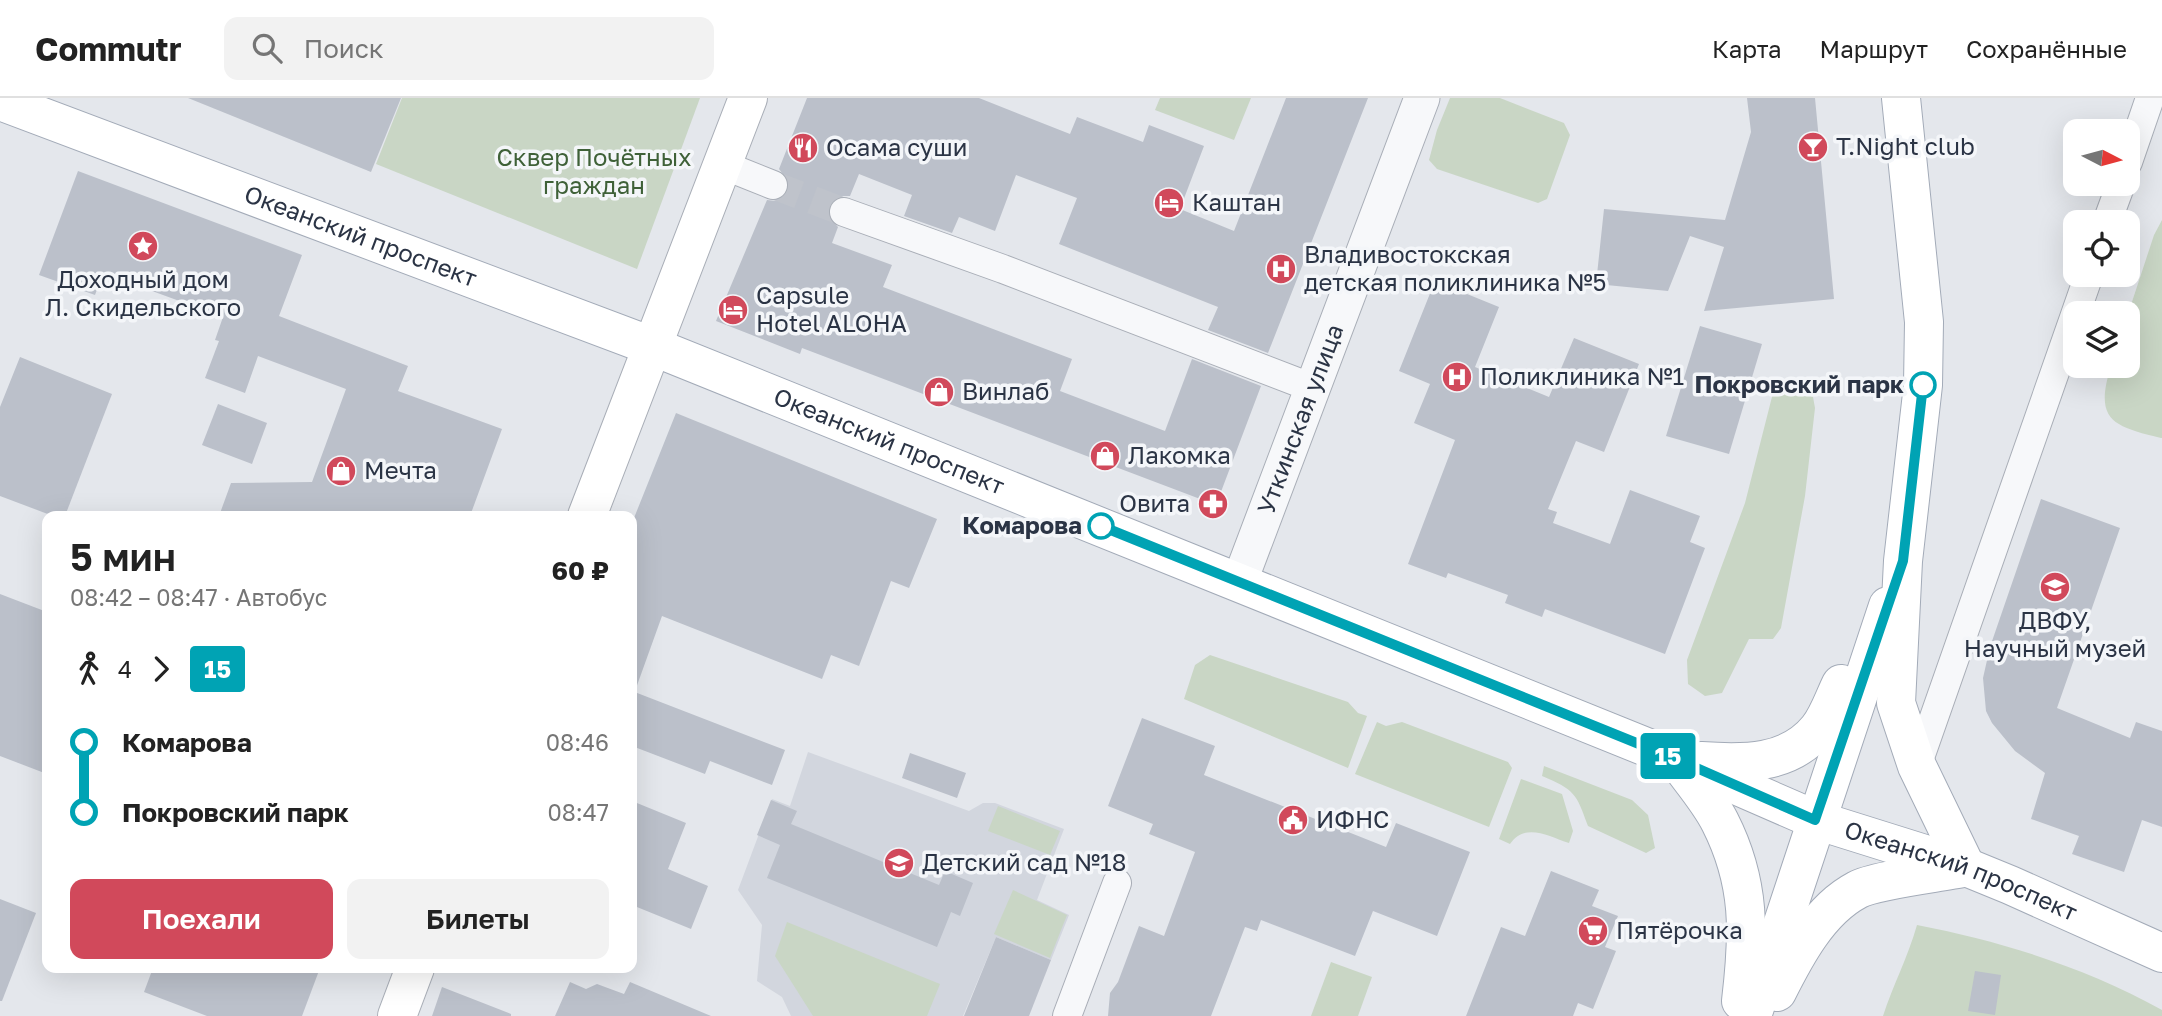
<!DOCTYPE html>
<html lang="ru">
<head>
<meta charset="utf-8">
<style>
  :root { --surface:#fff; --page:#f2f2f2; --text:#222; --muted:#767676; --line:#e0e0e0; --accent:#d1495b }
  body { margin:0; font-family:"Golos Text",sans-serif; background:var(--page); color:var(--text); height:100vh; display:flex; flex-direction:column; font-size:26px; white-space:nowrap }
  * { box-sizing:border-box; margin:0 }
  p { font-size:23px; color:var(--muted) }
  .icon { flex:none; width:38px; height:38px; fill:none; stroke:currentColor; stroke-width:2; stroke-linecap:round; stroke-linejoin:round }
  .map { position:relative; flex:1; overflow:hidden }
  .drawer { position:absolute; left:42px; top:413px; width:595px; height:462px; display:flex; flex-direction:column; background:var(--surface); border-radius:14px; box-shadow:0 7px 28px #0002 }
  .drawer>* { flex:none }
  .badge { padding:0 14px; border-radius:5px; font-size:24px; line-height:46px }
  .needle { width:46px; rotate:96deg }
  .fabs { position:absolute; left:2063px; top:21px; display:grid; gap:14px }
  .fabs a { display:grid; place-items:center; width:77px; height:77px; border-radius:14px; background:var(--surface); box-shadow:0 7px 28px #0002; font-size:35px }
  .map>.badge { position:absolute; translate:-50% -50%; box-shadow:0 0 0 4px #fff }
  .legs { display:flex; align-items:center; gap:10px; height:77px; padding:0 28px; font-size:23px }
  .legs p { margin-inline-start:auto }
  .head { display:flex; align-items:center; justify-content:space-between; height:119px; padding:0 28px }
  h1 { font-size:38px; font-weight:600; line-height:52px }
  .button { display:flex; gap:14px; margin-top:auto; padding:14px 28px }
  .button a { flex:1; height:80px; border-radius:14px; background:var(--accent); color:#fff; font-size:28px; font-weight:600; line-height:80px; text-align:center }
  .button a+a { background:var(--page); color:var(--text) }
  ul { padding:0 28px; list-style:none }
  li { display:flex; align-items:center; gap:24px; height:70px; font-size:26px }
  li i { display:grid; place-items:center; width:10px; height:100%; margin:0 9px; background:currentColor }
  li i::after { content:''; width:18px; height:18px; margin:-9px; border:5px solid; border-radius:50%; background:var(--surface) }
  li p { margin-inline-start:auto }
  li:first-child i { background:linear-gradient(#0000 50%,currentColor 0) }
  li:last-child i { background:linear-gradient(currentColor 50%,#0000 0) }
  header { display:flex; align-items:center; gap:42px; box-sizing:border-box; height:98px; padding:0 35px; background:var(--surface); border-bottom:2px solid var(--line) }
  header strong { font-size:33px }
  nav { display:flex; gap:38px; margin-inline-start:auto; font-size:24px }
  .search { width:490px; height:63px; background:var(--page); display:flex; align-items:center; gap:18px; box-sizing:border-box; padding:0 24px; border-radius:14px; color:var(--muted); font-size:26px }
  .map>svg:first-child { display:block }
  .built { fill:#d2d6de }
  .green { fill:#c9d6c5 }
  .building { fill:#bbc0ca }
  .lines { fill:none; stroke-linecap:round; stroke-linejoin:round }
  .minor-tunnel { stroke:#bfc3cb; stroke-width:28; stroke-dasharray:28 14; stroke-linecap:butt }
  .minor-casing { stroke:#a9aeb7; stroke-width:30 }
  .tertiary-casing { stroke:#a9aeb7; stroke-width:37 }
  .secondary-casing { stroke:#a9aeb7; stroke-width:40 }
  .primary-casing { stroke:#a3abb8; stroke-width:40 }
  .minor { stroke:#f7f8fa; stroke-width:28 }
  .tertiary { stroke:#f7f8fa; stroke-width:35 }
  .secondary { stroke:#fff; stroke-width:38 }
  .primary { stroke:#fff; stroke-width:38 }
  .line-1-casing { stroke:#fff; stroke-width:16 }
  .line-1 { stroke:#00a3b4; stroke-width:10 }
  .stop-1-dot { fill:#fff; stroke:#00a3b4; stroke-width:3.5 }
  .labels { text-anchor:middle; stroke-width:7; stroke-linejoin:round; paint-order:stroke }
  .poi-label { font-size:24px; fill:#2b3445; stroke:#f4f6f9; text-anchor:start }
  .park-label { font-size:24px; fill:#3f6138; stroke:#f4f6f9 }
  .street-label { font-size:24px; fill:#2b3445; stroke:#f4f6f9 }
  .stop-label { font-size:24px; font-weight:bold; fill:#2b3445; stroke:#f4f6f9; text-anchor:end }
</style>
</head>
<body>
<header>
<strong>Commutr</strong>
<div class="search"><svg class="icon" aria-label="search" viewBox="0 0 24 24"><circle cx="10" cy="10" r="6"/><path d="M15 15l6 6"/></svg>Поиск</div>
<nav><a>Карта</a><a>Маршрут</a><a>Сохранённые</a></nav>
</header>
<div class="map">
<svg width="2162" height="918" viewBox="0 0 2162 918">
  <rect width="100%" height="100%" fill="#e4e7ec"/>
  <!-- built -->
  <polygon class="built" points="808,654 969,713 983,705 995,705 1064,731 1037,802 1069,817 1051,862 996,839 963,918 791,918 782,899 757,883 762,827 738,792 772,701 790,708"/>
  <!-- green -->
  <g class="green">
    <polygon points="402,0 700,0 637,171 376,66"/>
    <polygon points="1160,0 1251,0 1234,42 1155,12"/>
    <polygon points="1450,0 1500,0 1564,25 1570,37 1547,101 1538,105 1437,71 1429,62 1437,32"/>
    <path d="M 2162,122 L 2162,340 L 2161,340 C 2112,328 2094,322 2111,268 L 2128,268 L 2128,216 L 2154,137 Z"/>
    <polygon points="1780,282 1801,285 1813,299 1815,310 1805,398 1781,530 1773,541 1749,541 1722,595 1705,598 1688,586 1687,562 1745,405 1774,291"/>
    <polygon points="1210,557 1348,604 1358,615 1367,618 1348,670 1184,601 1195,567"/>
    <polygon points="1377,624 1386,628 1402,624 1508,664 1512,670 1489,729 1355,676"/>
    <path d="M 1544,668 L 1632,702 L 1648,717 L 1655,750 L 1646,755 L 1588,728 C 1576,695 1575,692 1542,678 Z"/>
    <path d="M 1521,681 L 1562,696 L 1573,733 L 1569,745 C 1548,738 1525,724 1510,746 L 1499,741 Z"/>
    <polygon points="998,708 1060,733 1050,757 988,733"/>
    <polygon points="1013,792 1067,817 1050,860 994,836"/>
    <polygon points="787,824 940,886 927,918 813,918 775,858"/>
    <path d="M 1917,827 C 2001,843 2087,870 2162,912 L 2162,918 L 1883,918 C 1893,887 1908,859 1917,827 Z"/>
    <polygon points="1331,864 1372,879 1358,918 1311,918"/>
  </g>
  <!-- building -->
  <g class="building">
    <polygon points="188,0 401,0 371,74"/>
    <polygon points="807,0 979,0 1070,36 1077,19 1143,44 1149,27 1204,48 1180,111 1234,133 1286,0 1368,0 1268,255 1208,232 1218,209 1059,146 1077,100 1016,77 995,133 959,119 952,135 904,118 912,97 859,76 850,98 840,98 829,108 828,118 838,129 832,145 892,167 883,189 1072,261 1060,293 1165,333 1192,261 1261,288 1216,407 802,250 800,256 716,223 767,102 776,103 788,94 789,84 779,71"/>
    <polygon points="1747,0 1815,0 1834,201 1704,213 1724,149 1690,138 1668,193 1596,186 1604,111 1725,122 1751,34"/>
    <polygon points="78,73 302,157 279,218 408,268 398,293 502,331 470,418 219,418 231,385 312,384 346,291 258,258 245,295 205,280 219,243 215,242 223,219 103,175 95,197 39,177"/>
    <polygon points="1435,183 1499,209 1475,269 1549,299 1574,240 1639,266 1604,354 1576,343 1548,411 1557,414 1553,425 1610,446 1630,392 1700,418 1690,444 1705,450 1665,556 1545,511 1542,519 1505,505 1508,497 1448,475 1446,480 1408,466 1455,342 1414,325 1430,286 1399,273"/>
    <polygon points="1700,228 1762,246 1729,356 1666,338"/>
    <polygon points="20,259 112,296 65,418 53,418 0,398 0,309"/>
    <polygon points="218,306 267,325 252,366 202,347"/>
    <polygon points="676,315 937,421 909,490 891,483 859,568 831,557 822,581 662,518 635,593 632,592 632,425"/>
    <polygon points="2041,401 2120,430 2057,610 2130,640 2136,624 2162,633 2162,729 2142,722 2124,774 2072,756 2079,738 2031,721 2045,675 2015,653 1992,625 1986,613 1983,580 1990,549"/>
    <polygon points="0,496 47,514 47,676 0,658"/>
    <polygon points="632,593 785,652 772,687 710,663 705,676 632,648"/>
    <polygon points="1142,620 1215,648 1204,677 1386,749 1396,725 1470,754 1437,838 1373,813 1355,858 1261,822 1257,833 1245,829 1211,918 1108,918 1110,895 1118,884 1139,828 1164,838 1195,754 1149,736 1153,726 1108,708"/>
    <polygon points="910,655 966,675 957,700 902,680"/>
    <polygon points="771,702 797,713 791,726 939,787 945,773 973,785 960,818 951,814 937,849 767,780 780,747 757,737"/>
    <polygon points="632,703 686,725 668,771 708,788 691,831 632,807"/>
    <polygon points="1551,773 1599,792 1592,808 1618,818 1605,849 1616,853 1593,911 1578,905 1573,918 1466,918 1501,829 1525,838"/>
    <polygon points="0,801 36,815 2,903 0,903"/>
    <polygon points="996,839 1051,862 1029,918 964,918"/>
    <polygon points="153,870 320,870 302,918 207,918 144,894"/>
    <polygon points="1975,873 2001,877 1995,917 1968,913"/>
    <polygon points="570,884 586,891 597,886 624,896 630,884 711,918 555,918"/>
    <polygon points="442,889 511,916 511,918 432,918"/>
  </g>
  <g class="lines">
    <!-- minor-tunnel -->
    <polyline class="minor-tunnel" points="773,87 844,114"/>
    <!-- minor casing -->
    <g class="minor-casing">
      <g id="minor">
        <polyline points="2128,64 2150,0"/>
        <polyline points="723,67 773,87"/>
        <polyline points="844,114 1003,171 1313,290"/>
        <polyline points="2107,124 2121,86"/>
        <polyline points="1917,668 2089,177"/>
        <polyline points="1067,918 1117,785"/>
      </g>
    </g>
    <!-- tertiary casing -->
    <g class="tertiary-casing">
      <g id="tertiary">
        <path id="s1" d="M 1239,485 L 1422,0"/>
      </g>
    </g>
    <!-- secondary casing -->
    <g class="secondary-casing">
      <g id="secondary">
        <polyline points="587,418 748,0"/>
        <polyline points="397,918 415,870"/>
      </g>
    </g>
    <!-- primary casing -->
    <g class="primary-casing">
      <g id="primary">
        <polyline points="1901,0 1924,224 1923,287 1903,463 1896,605 1917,668 1966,769"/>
        <path id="s2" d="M 0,3 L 654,249 L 1676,661 L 1816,722 L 1966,769 L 2010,787 L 2162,855"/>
        <path d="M 1676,661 C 1691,682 1709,702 1720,724 C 1751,785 1749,836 1741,903"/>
        <path d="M 1701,663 C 1743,666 1789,667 1818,631 C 1828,619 1834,600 1841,586"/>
        <path d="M 1777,894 C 1795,858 1819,812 1857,792 C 1875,782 1939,775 1963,770"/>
        <polyline points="1752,918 1888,508"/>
      </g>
    </g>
    <!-- minor -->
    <use href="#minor" class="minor"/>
    <!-- tertiary -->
    <use href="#tertiary" class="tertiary"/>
    <!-- secondary -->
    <use href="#secondary" class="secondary"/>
    <!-- primary -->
    <use href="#primary" class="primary"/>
  </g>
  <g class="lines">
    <!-- line-1 casing -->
    <g class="line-1-casing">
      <polyline id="line-1" points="1101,428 1676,661 1815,722 1903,463 1923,287"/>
    </g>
    <!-- line-1 -->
    <use href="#line-1" class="line-1"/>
  </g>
  <!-- icons -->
  <defs>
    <g id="bar-disc" transform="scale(1.575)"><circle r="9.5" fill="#d1495b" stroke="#f4f6f9"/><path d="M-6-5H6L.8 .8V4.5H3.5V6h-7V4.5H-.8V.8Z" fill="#fff"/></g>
    <g id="restaurant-disc" transform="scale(1.575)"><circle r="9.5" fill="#d1495b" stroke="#f4f6f9"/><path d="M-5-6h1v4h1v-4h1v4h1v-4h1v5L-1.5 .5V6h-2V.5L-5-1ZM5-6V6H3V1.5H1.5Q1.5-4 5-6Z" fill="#fff"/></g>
    <g id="hotel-disc" transform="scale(1.575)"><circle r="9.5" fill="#d1495b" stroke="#f4f6f9"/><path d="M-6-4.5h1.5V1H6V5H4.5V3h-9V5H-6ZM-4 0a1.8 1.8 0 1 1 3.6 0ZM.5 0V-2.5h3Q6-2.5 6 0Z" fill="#fff"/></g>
    <g id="sight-disc" transform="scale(1.575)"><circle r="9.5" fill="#d1495b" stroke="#f4f6f9"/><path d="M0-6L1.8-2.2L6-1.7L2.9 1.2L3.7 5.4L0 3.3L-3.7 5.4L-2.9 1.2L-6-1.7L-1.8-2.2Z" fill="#fff"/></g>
    <g id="hospital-disc" transform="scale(1.575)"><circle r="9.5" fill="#d1495b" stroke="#f4f6f9"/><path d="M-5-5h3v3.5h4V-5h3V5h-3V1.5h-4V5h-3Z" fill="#fff"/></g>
    <g id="shop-disc" transform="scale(1.575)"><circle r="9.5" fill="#d1495b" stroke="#f4f6f9"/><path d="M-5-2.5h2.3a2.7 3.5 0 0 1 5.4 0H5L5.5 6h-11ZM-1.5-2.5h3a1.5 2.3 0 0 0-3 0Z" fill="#fff"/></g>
    <g id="pharmacy-disc" transform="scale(1.575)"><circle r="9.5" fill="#d1495b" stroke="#f4f6f9"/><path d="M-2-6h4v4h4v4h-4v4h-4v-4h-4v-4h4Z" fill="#fff"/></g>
    <g id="university-disc" transform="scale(1.575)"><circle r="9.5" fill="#d1495b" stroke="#f4f6f9"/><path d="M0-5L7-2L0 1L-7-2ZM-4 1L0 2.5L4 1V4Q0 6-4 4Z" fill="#fff"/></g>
    <g id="civic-disc" transform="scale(1.575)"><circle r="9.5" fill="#d1495b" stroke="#f4f6f9"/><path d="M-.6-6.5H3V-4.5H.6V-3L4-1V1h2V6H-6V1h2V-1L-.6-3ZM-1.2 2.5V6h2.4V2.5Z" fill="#fff"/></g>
    <g id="school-disc" transform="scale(1.575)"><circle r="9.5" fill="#d1495b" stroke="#f4f6f9"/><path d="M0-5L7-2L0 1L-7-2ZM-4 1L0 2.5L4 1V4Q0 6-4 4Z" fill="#fff"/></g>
    <g id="supermarket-disc" transform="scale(1.575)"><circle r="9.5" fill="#d1495b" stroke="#f4f6f9"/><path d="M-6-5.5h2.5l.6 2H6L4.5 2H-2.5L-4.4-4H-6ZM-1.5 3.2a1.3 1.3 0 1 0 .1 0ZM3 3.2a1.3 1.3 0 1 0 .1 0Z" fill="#fff"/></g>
  </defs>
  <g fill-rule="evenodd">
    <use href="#bar-disc" x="1813" y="49"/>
    <use href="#restaurant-disc" x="803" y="50"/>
    <use href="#hotel-disc" x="1169" y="105"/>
    <use href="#sight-disc" x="143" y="148"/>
    <use href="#hospital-disc" x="1281" y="171"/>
    <use href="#hotel-disc" x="733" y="212"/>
    <use href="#hospital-disc" x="1457" y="279"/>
    <use href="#shop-disc" x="939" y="294"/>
    <use href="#shop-disc" x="1105" y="358"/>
    <use href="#shop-disc" x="341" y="373"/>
    <use href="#pharmacy-disc" x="1213" y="406"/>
    <use href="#university-disc" x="2055" y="489"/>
    <use href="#civic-disc" x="1293" y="722"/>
    <use href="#school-disc" x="899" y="765"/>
    <use href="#supermarket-disc" x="1593" y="833"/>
  </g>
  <!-- markers -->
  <g class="stop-1-dot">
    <circle cx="1923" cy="287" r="12"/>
    <circle cx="1101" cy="428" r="12"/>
  </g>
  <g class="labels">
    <!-- poi labels -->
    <g class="poi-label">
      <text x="1836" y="57">T.Night club</text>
      <text x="826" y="58">Осама суши</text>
      <text x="1192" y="113">Каштан</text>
      <text x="1304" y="165">Владивостокская<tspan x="1304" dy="28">детская поликлиника №5</tspan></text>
      <text x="143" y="190" text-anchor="middle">Доходный дом<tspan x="143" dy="28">Л. Скидельского</tspan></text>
      <text x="756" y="206">Capsule<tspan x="756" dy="28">Hotel ALOHA</tspan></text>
      <text x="1480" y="287">Поликлиника №1</text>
      <text x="962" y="302">Винлаб</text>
      <text x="1128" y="366">Лакомка</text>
      <text x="364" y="381">Мечта</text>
      <text x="1190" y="414" text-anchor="end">Овита</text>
      <text x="2055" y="531" text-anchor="middle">ДВФУ,<tspan x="2055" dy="28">Научный музей</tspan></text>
      <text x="1316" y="730">ИФНС</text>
      <text x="922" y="773">Детский сад №18</text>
      <text x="1616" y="841">Пятёрочка</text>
    </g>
    <!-- park labels -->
    <g class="park-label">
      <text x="594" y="68">Сквер Почётных<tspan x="594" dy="28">граждан</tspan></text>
    </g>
    <!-- street labels -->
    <g class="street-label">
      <text dy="8" stroke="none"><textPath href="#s2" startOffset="385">Океанский проспект</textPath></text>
      <text dy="8" stroke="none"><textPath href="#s1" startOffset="175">Уткинская улица</textPath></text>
      <text dy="8" stroke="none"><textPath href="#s2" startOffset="952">Океанский проспект</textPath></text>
      <text dy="8" stroke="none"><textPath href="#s2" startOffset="2107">Океанский проспект</textPath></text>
    </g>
    <!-- stop labels -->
    <g class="stop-label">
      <text x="1904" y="295">Покровский парк</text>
      <text x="1082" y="436">Комарова</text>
    </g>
  </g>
</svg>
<div class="fabs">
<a><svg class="needle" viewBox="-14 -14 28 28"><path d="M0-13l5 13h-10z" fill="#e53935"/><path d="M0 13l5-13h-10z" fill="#767676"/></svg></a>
<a><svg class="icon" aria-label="locate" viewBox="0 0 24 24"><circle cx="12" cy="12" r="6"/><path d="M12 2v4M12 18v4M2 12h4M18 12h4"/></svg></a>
<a><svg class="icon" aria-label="layers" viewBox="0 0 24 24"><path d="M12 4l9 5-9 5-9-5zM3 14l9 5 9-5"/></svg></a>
</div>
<b class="badge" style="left:1668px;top:658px;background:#00a3b4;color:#fff">15</b>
<section class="drawer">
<div class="head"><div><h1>5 мин</h1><p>08:42 – 08:47 · Автобус</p></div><b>60 ₽</b></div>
<div class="legs"><svg class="icon" aria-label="walk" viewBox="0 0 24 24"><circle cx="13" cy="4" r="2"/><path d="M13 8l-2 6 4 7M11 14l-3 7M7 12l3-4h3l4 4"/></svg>4<svg class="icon" aria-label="forward" viewBox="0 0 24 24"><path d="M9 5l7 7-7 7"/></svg><b class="badge" style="background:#00a3b4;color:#fff">15</b></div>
<ul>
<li><i style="color:#00a3b4"></i><b>Комарова</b><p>08:46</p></li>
<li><i style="color:#00a3b4"></i><b>Покровский парк</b><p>08:47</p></li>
</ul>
<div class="button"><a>Поехали</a><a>Билеты</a></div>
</section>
</div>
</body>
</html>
